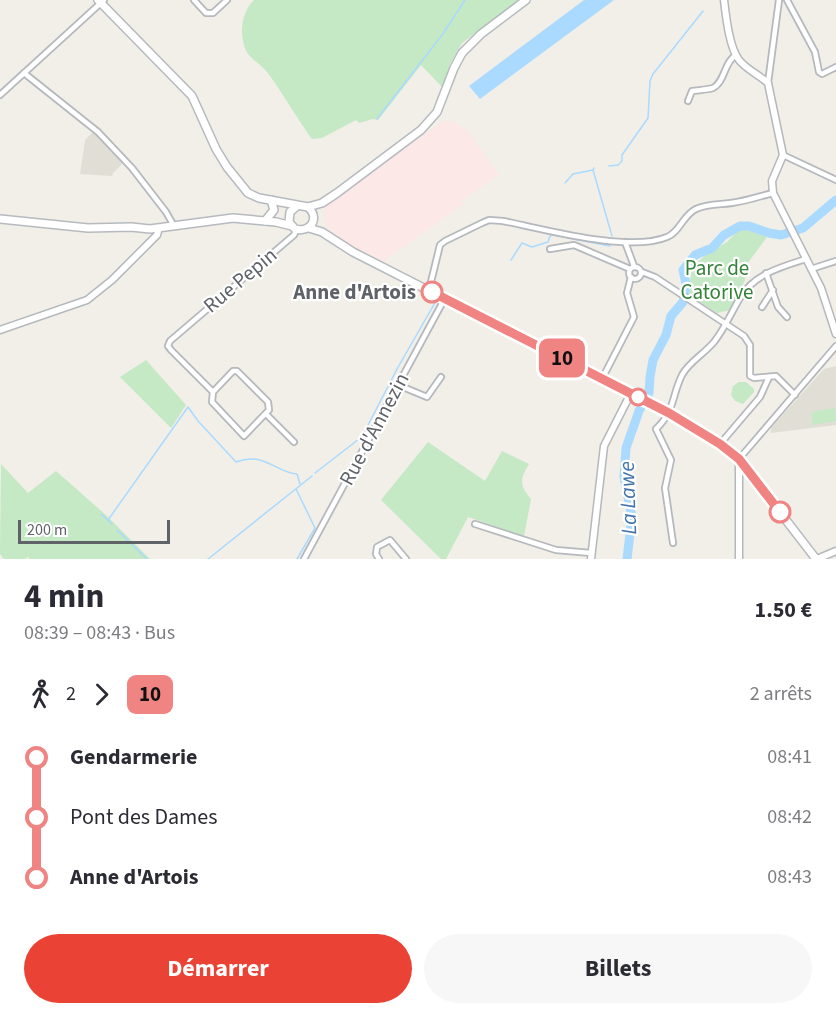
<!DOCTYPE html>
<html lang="fr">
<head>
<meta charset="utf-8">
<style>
  :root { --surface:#fff; --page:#f7f7f7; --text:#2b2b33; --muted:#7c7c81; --accent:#ea4335 }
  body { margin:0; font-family:"Source Sans 3",sans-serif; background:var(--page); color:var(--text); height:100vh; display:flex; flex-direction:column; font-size:22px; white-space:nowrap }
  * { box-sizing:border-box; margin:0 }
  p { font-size:20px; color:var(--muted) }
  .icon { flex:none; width:33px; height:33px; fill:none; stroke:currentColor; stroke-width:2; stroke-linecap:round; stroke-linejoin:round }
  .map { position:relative; height:559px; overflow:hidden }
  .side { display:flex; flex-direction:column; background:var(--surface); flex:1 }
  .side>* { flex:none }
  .badge { padding:0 12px; border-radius:9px; font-size:21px; line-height:39px }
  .scale { position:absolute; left:18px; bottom:15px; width:152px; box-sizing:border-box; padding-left:6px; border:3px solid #5f6368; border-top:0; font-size:16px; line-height:21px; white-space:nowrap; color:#5f6368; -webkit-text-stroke:4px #fff; paint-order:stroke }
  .map>.badge { position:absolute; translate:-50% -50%; box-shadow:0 0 0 3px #fff }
  .legs { display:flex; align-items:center; gap:9px; height:66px; padding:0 24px; font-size:20px }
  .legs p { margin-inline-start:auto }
  .summary { display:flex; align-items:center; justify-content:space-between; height:102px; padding:0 24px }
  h1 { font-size:33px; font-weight:700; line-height:45px }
  .primary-button { display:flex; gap:12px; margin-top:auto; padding:12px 24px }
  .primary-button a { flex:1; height:69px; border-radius:36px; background:var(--accent); color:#fff; font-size:24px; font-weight:700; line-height:69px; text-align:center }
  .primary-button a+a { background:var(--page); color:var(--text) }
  ul { padding:0 24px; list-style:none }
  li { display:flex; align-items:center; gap:21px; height:60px; font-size:22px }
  li i { display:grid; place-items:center; width:9px; height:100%; margin:0 8px; background:currentColor }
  li i::after { content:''; width:15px; height:15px; margin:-8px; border:4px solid; border-radius:50%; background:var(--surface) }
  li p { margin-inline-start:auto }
  li:first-child i { background:linear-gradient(#0000 50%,currentColor 0) }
  li:last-child i { background:linear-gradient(currentColor 50%,#0000 0) }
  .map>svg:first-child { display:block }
  .education { fill:#e1ded6 }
  .medical { fill:#fce8e6 }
  .green { fill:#c5e8c5 }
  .water { fill:#aadaff }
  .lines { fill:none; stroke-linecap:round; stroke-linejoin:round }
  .stream { stroke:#aadaff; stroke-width:1.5 }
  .river { stroke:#aadaff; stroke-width:9 }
  .minor-casing { stroke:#b5b8bc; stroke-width:8 }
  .tertiary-casing { stroke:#b5b8bc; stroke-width:9 }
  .secondary-casing { stroke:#b6babf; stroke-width:10 }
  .minor { stroke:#fff; stroke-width:4.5 }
  .tertiary { stroke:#fff; stroke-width:6 }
  .secondary { stroke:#fff; stroke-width:7 }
  .line-1-casing { stroke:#fff; stroke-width:14 }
  .line-1 { stroke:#f08482; stroke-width:9 }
  .stop-1-dot { fill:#fff; stroke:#f08482; stroke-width:3 }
  .labels { text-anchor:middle; stroke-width:4.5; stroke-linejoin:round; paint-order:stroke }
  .park-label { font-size:21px; fill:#348238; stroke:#fff }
  .street-label { font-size:21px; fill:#5f6368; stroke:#fff }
  .stop-label { font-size:21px; font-weight:bold; fill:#5f6368; stroke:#fff; text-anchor:end }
  .water-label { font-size:22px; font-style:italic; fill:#4174aa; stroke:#fff }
</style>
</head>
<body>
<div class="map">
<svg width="836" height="559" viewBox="0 0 836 559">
  <rect width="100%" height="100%" fill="#f1efe8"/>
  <!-- education -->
  <g class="education">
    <polygon points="94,131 123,163 113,173 112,176 80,174 85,140"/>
    <polygon points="836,366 836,425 771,433 771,428 824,369"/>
  </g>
  <!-- medical -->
  <polygon class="medical" points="443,121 455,122 468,131 499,175 460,202 465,203 388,258 385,263 346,243 331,231 325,224 324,206"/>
  <!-- green -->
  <g class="green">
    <path d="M 254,0 L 518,0 L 462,43 L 450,64 L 443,88 L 421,65 L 378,120 L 373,119 L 359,123 L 356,120 L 322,138 L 312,139 C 296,117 283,93 267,72 C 260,63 249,59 245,48 C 239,32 242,11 254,0 Z"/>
    <polygon points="747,228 767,237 747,264 745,280 730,310 717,313 688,294 692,267 708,253 727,242 740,229"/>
    <polygon points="146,360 186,405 171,428 120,377"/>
    <polygon points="739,382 746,382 754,389 754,392 743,404 735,401 731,395 733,386"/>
    <polygon points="835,408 836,421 813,425 811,412"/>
    <path d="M 428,442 L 485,481 L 502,451 L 529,464 C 520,479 519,485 531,499 L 524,536 L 468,517 L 446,559 L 441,559 L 381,500 Z"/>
    <polygon points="1,464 28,493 56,471 108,517 150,559 29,559 29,557 24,559 4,559 0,554"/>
  </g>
  <!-- water -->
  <polygon class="water" points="584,0 614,0 480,99 469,86"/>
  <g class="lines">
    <!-- stream -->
    <g class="stream">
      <polyline points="377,119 442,35 465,0"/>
      <polyline points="609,166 618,165 622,161 622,155 648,118 650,81 653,74 703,11"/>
      <polyline points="594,168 593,170 612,236"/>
      <polyline points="565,183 573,174 593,170"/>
      <polyline points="511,260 522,243 532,247 548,242 550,236 553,235 610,246"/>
      <polyline points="315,473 359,439 365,431 397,369 436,301"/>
      <polyline points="296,489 315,528 297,559"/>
      <polyline points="101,514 112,524"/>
      <path d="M 108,520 L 188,407 L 198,421 L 236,462 C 265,451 276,473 297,474 L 300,484"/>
      <polyline points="117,530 147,559"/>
      <polyline points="208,559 312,476"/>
    </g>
    <!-- river -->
    <polyline class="river" points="627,559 632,517 624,477 626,448 639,411 649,393 650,377 653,360 666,335 671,316 683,302 686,284 683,270 695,255 712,248 724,235 740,226 749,226 769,233 781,235 803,228 836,200"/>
    <!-- minor casing -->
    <g class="minor-casing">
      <g id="minor">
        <polyline points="194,0 206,13 213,13 227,0"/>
        <polyline points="787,0 815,52 819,72 822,74 836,67"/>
        <polyline points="24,73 98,132 132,168 166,212 174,226"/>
        <polyline points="768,83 779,0"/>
        <polyline points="0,95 104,0"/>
        <path d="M 688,101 L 692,91 C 698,90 707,90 713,88 C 725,82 724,62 736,55"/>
        <polyline points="783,155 836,180"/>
        <polyline points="625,242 634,266"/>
        <polyline points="550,249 574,245 630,269"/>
        <circle cx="635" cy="273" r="6"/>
        <polyline points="811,269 836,261"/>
        <polyline points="642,272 655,277 744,336 750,345 750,376 754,378 776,376 795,395"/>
        <polyline points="766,273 778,307 787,317"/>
        <path d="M 429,290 L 440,245 L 445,241 L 482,223 L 489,220 L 503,221 C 544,229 629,253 667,237 C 680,232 683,215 696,209 C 709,203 724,205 737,202 C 749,200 761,196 773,193"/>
        <polyline points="762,307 773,290"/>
        <polyline points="602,379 634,317 627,293 631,277"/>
        <polyline points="398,385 427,397 441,377"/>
        <polyline points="213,392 233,371 237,371 268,402 269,410 244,436 212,402 213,392 171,350 168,346 170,341 294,235 297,229"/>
        <polyline points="266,414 294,442"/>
        <polyline points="720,444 760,397 769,377"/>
        <polyline points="739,459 836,346"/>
        <polyline points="475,524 556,550 591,553"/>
        <path d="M 673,543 L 665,488 L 671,460 L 656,429 C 675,411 672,395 682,375 C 689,362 704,354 714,342 C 725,328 731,313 740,298 C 754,274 781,267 806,259"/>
        <polyline points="304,559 445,298"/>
        <polyline points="379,559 376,554 377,547 390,540 406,559"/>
      </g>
    </g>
    <!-- tertiary casing -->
    <g class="tertiary-casing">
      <g id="tertiary">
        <path d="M 724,0 C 726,16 729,47 739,60 C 746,69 759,75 768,83 L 783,155 L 772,181 L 773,193 L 821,288 L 836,334"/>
        <polyline points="0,330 87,300 112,280 157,235 159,228"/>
        <polyline points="591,559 604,446 631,393"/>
        <polyline points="739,559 739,459"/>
        <polyline points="817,559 836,551"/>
      </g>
    </g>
    <!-- secondary casing -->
    <g class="secondary-casing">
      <g id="secondary">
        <path d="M 98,0 L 192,96 L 216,149 L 227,167 L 248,193 L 259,198 L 308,207 C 320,218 311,233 295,229 L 289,222 L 290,212 L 297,206"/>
        <polyline points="308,207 322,203 337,193 421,130 437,112 454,68 462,53 481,34 526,0"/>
        <polyline points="0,219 88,228 131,227 150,229 233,218 276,222 292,226"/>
        <polyline points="265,221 274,210 271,200"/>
        <polyline points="309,228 322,232 353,252 669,413 726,448 739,459 816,559"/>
      </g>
    </g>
    <!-- minor -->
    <use href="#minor" class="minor"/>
    <!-- tertiary -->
    <use href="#tertiary" class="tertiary"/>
    <!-- secondary -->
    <use href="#secondary" class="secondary"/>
  </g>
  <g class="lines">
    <!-- line-1 casing -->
    <g class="line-1-casing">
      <polyline id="line-1" points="432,292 669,413 720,444 739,459 780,512"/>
    </g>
    <!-- line-1 -->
    <use href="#line-1" class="line-1"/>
  </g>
  <!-- markers -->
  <g class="stop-1-dot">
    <circle cx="432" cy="292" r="10"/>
    <circle cx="638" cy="397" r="8"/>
    <circle cx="780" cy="512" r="10"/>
  </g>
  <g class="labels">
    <!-- park labels -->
    <g class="park-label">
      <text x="717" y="275">Parc de<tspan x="717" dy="24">Catorive</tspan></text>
    </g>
    <!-- street labels -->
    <g class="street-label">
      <text transform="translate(240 280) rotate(-40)" y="7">Rue Pepin</text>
      <text transform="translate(374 429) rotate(-62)" y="7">Rue d'Annezin</text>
    </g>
    <!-- stop labels -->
    <g class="stop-label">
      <text x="416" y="299">Anne d'Artois</text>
    </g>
    <!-- water labels -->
    <g class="water-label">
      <text transform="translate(627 498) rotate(-92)" y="8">La Lawe</text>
    </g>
  </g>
</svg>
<div class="scale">200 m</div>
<b class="badge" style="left:562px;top:358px;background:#f08482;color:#111">10</b>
</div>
<section class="side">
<div class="summary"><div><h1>4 min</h1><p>08:39 – 08:43 · Bus</p></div><b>1.50 €</b></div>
<div class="legs"><svg class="icon" aria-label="walk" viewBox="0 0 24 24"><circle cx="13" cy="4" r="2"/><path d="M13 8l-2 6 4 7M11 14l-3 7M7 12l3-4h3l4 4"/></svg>2<svg class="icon" aria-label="forward" viewBox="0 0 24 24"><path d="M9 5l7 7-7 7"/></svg><b class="badge" style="background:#f08482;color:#111">10</b><p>2 arrêts</p></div>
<ul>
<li><i style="color:#f08482"></i><b>Gendarmerie</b><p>08:41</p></li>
<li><i style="color:#f08482"></i><span>Pont des Dames</span><p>08:42</p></li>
<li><i style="color:#f08482"></i><b>Anne d'Artois</b><p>08:43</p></li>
</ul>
<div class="primary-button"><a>Démarrer</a><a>Billets</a></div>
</section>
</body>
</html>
